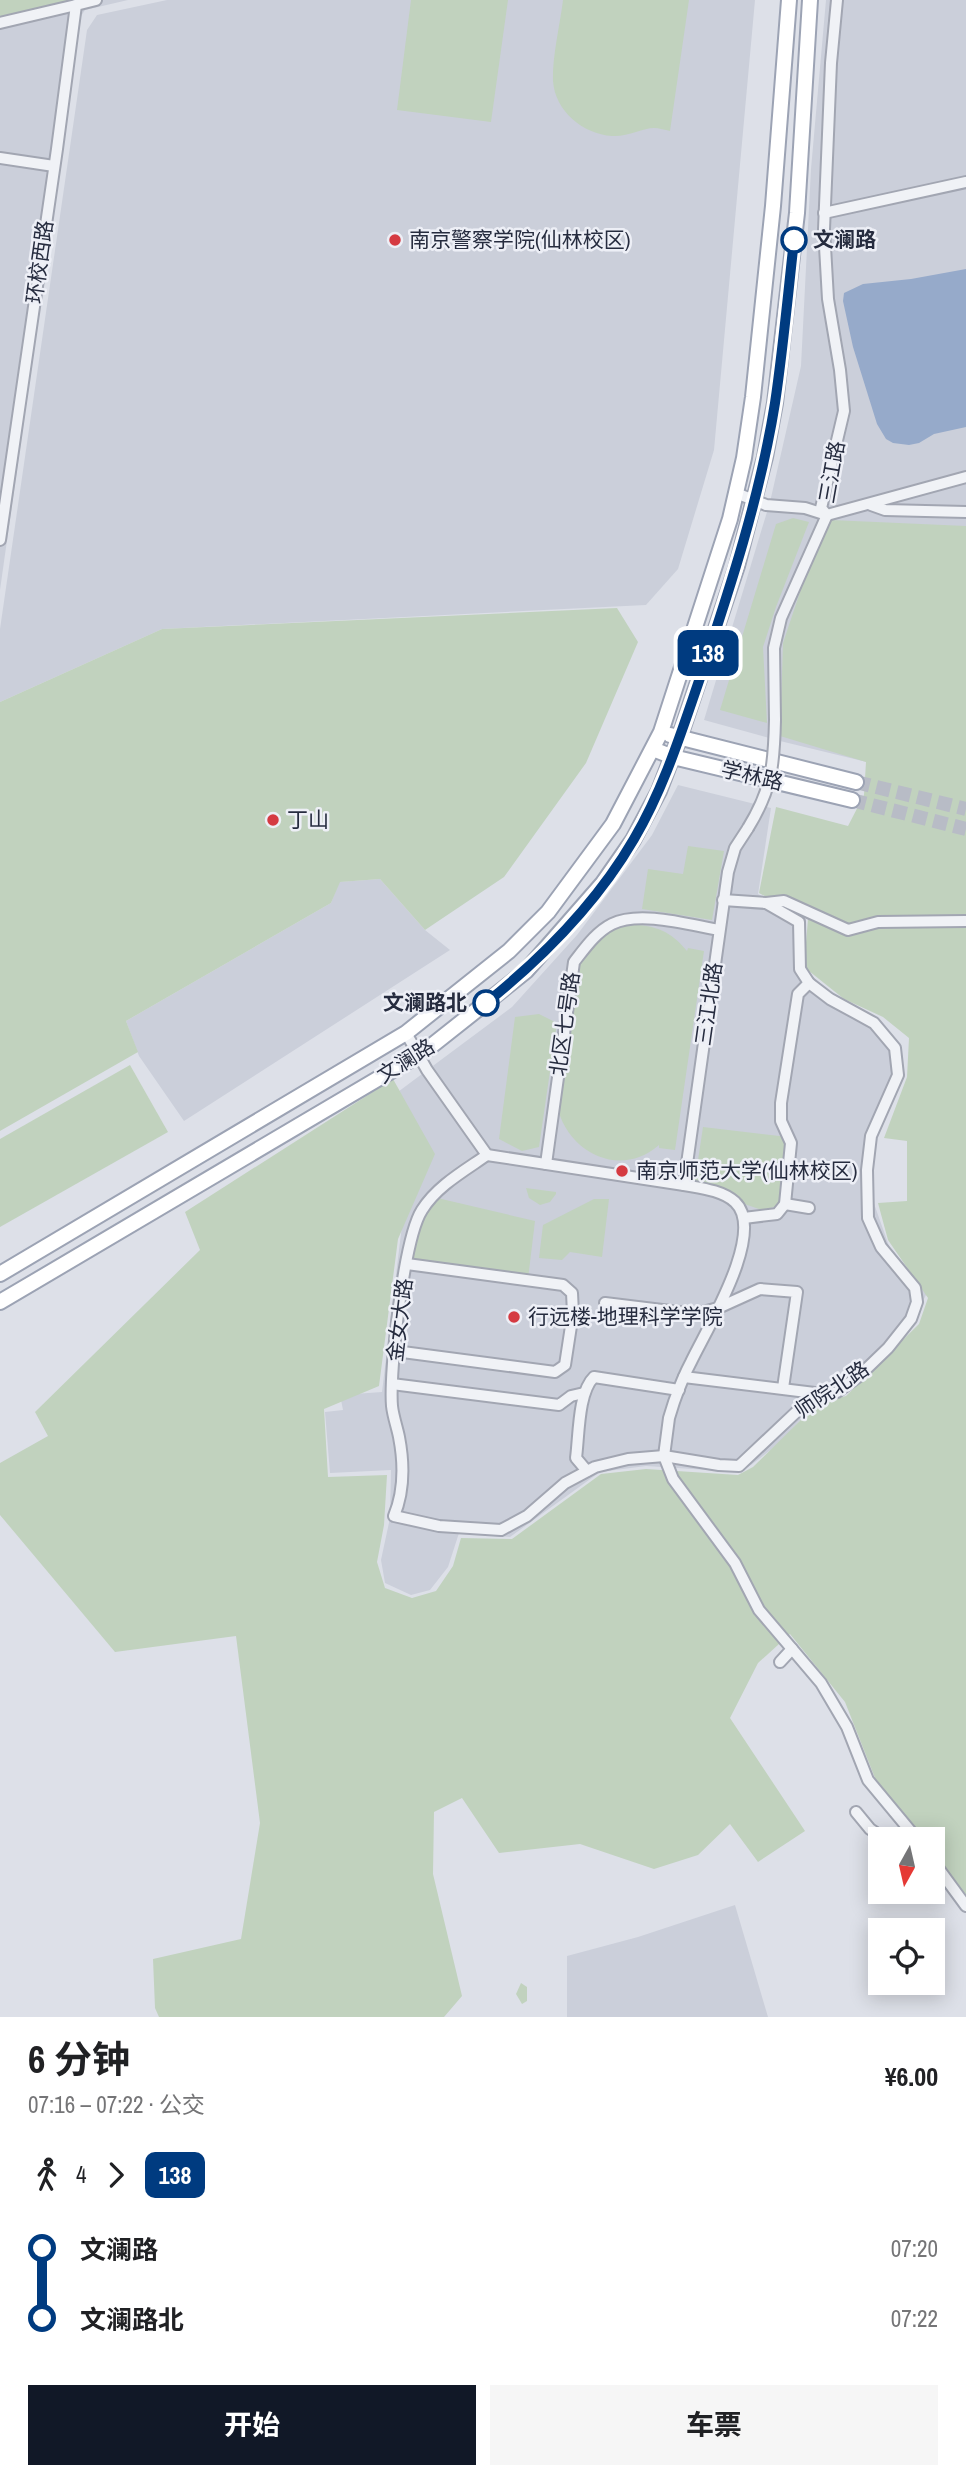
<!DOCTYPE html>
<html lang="zh">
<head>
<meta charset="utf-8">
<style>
  :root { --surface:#fff; --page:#f6f6f6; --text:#202124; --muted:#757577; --accent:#111827 }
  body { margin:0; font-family:"Archivo Narrow","Noto Sans SC",sans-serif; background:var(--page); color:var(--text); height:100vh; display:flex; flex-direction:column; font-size:26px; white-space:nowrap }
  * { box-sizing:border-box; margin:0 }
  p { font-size:23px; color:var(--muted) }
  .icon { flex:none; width:38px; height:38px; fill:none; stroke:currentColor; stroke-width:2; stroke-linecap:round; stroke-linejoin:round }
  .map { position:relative; height:2017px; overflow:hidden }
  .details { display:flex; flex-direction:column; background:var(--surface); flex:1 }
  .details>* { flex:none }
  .badge { padding:0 14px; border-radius:10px; font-size:24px; line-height:46px }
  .needle { width:46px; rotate:188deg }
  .tools { position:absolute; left:868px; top:1827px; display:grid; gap:14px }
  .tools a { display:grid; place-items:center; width:77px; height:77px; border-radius:0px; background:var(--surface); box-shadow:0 4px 18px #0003; font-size:35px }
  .map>.badge { position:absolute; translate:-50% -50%; box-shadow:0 0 0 4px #fff }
  .legs { display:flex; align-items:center; gap:10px; height:77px; padding:0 28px; font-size:23px }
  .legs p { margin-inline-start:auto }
  .summary { display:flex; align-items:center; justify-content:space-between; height:119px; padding:0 28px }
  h1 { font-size:38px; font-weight:700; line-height:52px }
  .action { display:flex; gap:14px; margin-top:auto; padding:14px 28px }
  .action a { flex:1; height:80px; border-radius:0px; background:var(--accent); color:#fff; font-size:28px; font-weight:700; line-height:80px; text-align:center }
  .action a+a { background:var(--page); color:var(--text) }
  ul { padding:0 28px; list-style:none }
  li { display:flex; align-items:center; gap:24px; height:70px; font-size:26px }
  li i { display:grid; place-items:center; width:10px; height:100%; margin:0 9px; background:currentColor }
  li i::after { content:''; width:18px; height:18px; margin:-9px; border:5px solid; border-radius:50%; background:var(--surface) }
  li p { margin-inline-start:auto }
  li:first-child i { background:linear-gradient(#0000 50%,currentColor 0) }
  li:last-child i { background:linear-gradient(currentColor 50%,#0000 0) }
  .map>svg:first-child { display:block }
  .built { fill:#cbcfda }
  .green { fill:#c1d2be }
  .water { fill:#96aaca }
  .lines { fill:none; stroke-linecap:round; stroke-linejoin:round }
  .major-tunnel { stroke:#b8bcc6; stroke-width:14; stroke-dasharray:14 7; stroke-linecap:butt }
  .minor-casing { stroke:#a2a6b2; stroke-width:14 }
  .major-casing { stroke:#9ca3b4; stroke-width:18 }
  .minor { stroke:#f0f2f6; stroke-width:10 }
  .major { stroke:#fff; stroke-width:14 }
  .minor-bridge-casing { stroke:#a2a6b2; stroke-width:14; stroke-linecap:butt }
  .minor-bridge { stroke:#f0f2f6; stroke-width:10 }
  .line-1-casing { stroke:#fff; stroke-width:16 }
  .line-1 { stroke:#003b80; stroke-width:10 }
  .poi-dot { fill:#d53a42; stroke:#edeff6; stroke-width:2.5 }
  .stop-1-dot { fill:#fff; stroke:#003b80; stroke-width:3.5 }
  .labels { text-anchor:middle; stroke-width:5; stroke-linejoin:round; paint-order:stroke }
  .poi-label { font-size:21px; fill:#262c3f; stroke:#edeff6; text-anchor:start }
  .stop-label { font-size:21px; font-weight:bold; fill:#262c3f; stroke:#edeff6; text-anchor:start }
  .street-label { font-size:21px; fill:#262c3f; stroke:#edeff6 }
</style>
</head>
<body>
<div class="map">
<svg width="966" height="2017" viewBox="0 0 966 2017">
  <rect width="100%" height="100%" fill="#dde0e8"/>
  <!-- built -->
  <g class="built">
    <polygon points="0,0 128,0 85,10 81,16 0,590"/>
    <polygon points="167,0 755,0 714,450 678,569 646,605 162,629 0,702 0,629 87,30 97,15"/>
    <polygon points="826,0 966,0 966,786 780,741 704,720 770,502 801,366 811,169"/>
    <polygon points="678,785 771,808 758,894 806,919 802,967 828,990 870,1017 899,1046 901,1082 873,1148 872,1198 889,1246 927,1293 900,1346 843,1394 816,1402 782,1441 751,1465 739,1472 646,1466 600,1472 510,1537 459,1533 448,1567 430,1590 411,1595 385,1583 381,1560 390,1518 391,1470 330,1473 325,1412 343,1410 340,1395 382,1392 402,1225 371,1112 512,1007 577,935 652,835"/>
    <polygon points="380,879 425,930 450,950 184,1121 139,1056 126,1021 331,903 339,882"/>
    <polygon points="735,1905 768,2017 567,2017 567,1956 638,1937"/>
  </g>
  <!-- green -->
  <g class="green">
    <polygon points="0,0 72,0 0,18"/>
    <polygon points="411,0 508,0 491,122 397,110"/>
    <path d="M 563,0 L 689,0 L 670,131 C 665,130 659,128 654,128 C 643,128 628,137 612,136 C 583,134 555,111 553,81 C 552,57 560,25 563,0 Z"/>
    <polygon points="793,518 809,522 776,607 763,647 767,723 720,710 776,524"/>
    <polygon points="831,520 966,526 966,1895 933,1852 933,1839 923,1839 875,1778 845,1702 790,1634 758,1663 730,1718 805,1831 758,1862 730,1824 698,1855 654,1869 580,1844 499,1853 462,1798 434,1812 433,1874 462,1996 444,2017 159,2017 155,2008 153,1959 241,1939 260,1823 236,1636 115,1652 0,1515 0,1463 48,1436 35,1412 200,1250 185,1212 393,1079 435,1154 398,1239 379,1386 324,1409 328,1477 387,1475 384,1525 377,1562 385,1588 412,1598 436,1591 453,1566 461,1538 512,1539 601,1474 646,1469 738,1475 753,1467 817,1404 846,1396 919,1324 928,1298 888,1240 878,1203 907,1201 907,1141 884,1138 907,1077 909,1038 883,1017 844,999 804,967 808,919 759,893 776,807 848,826 864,795 866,762 780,736 783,643 802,586"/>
    <polygon points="617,608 638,642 586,763 504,877 425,930 380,879 340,882 331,903 126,1021 138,1052 0,1131 0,702 162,629"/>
    <polygon points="688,846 724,851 712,920 642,909 648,869 683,874"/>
    <path d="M 631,924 C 656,926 671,931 687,951 L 688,948 L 704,951 L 675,1150 L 659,1148 L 659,1145 C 619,1180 566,1151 557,1105 L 578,960 L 600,935 Z"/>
    <polygon points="539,1014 557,1023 539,1147 522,1151 499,1139 515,1017"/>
    <polygon points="130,1065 168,1132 0,1227 0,1139"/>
    <polygon points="703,1127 788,1137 785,1204 762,1210 694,1187"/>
    <polygon points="526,1188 556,1192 556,1194 550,1202 540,1205 529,1198"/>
    <polygon points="433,1197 535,1221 528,1279 407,1264 413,1230"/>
    <polygon points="594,1199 609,1199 602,1257 570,1252 562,1260 539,1258 543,1225"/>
    <polygon points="521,1983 527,1987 527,2001 522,2004 516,1994"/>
  </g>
  <!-- water -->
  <polygon class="water" points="966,269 966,427 934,434 919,443 909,445 893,443 886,439 877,424 853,347 843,301 844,293 863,284 911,279"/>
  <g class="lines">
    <!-- major-tunnel -->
    <g class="major-tunnel">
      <polyline points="856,782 966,809"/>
      <polyline points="852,800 966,829"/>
    </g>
    <!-- minor casing -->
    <g class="minor-casing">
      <g id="minor">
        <polyline points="0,23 76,5"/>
        <polyline points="0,158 54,166"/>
        <polyline points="824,213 966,182"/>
        <polyline points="736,493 766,505 805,508 827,515 966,477"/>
        <polyline points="871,505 885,510 966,512"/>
        <polyline points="0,540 57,149 76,5 96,0"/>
        <polyline points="775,720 774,648 781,618 827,515 821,508 844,411 840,370 828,299 824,229 831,63 837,0"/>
        <path d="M 748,828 L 735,848 L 728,872 L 684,1185 C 700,1188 722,1190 735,1202 C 767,1232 706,1330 691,1362 C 684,1375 679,1388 674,1402 L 669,1418 L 664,1456 L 673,1479 L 735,1563 L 759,1610 L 821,1683 L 847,1727 L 868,1780 L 917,1839"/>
        <polyline points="766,903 784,901 848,930 878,922 966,921"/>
        <polyline points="406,1033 427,1070 487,1155"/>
        <path d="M 487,1155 C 464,1171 437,1186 422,1210 C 404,1238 389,1371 392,1406 C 393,1416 397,1427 399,1437 C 404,1463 404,1492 394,1516 L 439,1526 L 501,1530 L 527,1516 L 565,1483 L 595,1467 L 628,1459 L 664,1456 L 719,1465 L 739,1466 L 809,1400 L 837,1392 L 859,1376 L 888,1348 L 911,1319 L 917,1302 L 915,1288 L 881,1247 L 868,1218 L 867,1170 L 871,1136 L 898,1075 L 895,1048 L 874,1023 L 830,999 L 809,983 L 800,969 L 799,922 L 766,903 L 723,900"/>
        <polyline points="487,1155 684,1185"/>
        <path d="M 546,1164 L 574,962 C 585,948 596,932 612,924 C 640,910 690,925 719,930"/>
        <polyline points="785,1204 809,1208"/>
        <polyline points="744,1218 777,1214 785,1204 791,1143 781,1121 781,1103 798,994 809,983"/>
        <polyline points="605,1303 695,1314 718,1308 760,1289 797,1292 783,1388"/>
        <polyline points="395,1351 555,1372 565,1365 573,1313 572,1293 563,1285 407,1264"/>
        <polyline points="684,1377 823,1394"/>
        <polyline points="392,1384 559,1405 571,1396 584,1393"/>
        <path d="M 587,1471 L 576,1458 C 579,1436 578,1392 594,1377 L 679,1390"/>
        <polyline points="780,1662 792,1649"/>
        <polyline points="856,1812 870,1829 885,1839"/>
        <polyline points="933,1861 966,1906"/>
      </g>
    </g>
    <!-- major casing -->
    <g class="major-casing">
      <g id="major">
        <polyline points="670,735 856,782"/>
        <polyline points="653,749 673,757 852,800"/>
        <polyline points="0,1274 406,1033 509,951 548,912 613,824 661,732 730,519 744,458 753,397 773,206 789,0"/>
        <polyline points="0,1302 425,1051 526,971 603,883 633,840 659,791 679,739 737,566 765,457 775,403 797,213 810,0"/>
      </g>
    </g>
    <!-- minor -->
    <use href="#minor" class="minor"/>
    <!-- major -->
    <use href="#major" class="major"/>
    <!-- minor-bridge casing -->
    <g class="minor-bridge-casing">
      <path id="minor-bridge" d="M 748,828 C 772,789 774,765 775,720"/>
    </g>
    <!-- minor-bridge -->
    <use href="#minor-bridge" class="minor-bridge"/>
  </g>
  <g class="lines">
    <!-- line-1 casing -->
    <g class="line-1-casing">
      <path id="line-1" d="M 486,1003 C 542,958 598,901 634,839 C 664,788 681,733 700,678 C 730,588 760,497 775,403 C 783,349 788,294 794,240"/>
    </g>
    <!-- line-1 -->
    <use href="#line-1" class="line-1"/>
  </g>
  <!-- markers -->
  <g class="poi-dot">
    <circle cx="395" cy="240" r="7"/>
    <circle cx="273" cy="820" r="7"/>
    <circle cx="622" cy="1171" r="7"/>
    <circle cx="514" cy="1317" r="7"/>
  </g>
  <g class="stop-1-dot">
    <circle cx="794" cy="240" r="12"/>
    <circle cx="486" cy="1003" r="12"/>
  </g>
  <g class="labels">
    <!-- poi labels -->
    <g class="poi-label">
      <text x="409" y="247">南京警察学院(仙林校区)</text>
      <text x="287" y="827">丁山</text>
      <text x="636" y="1178">南京师范大学(仙林校区)</text>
      <text x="528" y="1324">行远楼-地理科学学院</text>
    </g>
    <!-- stop labels -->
    <g class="stop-label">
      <text x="813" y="247">文澜路</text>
      <text x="467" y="1010" text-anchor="end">文澜路北</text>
    </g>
    <!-- street labels -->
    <g class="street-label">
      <text transform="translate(40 262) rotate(-82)" y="7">环校西路</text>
      <text transform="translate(832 472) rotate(-80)" y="7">三江路</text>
      <text transform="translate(752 776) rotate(13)" y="7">学林路</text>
      <text transform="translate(709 1004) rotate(-82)" y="7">三江北路</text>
      <text transform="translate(565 1024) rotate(-82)" y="7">北区七号路</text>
      <text transform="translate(406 1061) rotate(-32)" y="7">文澜路</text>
      <text transform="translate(400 1320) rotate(-83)" y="7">金女大路</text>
      <text transform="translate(832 1390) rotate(-34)" y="7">师院北路</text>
    </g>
  </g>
</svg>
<div class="tools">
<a><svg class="needle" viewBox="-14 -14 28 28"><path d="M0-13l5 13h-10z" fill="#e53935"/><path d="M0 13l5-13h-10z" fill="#757577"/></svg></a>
<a><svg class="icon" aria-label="locate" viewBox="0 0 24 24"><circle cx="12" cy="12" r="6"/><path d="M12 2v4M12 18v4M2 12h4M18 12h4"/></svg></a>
</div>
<b class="badge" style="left:708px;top:653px;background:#003b80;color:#fff">138</b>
</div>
<section class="details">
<div class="summary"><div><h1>6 分钟</h1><p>07:16 – 07:22 · 公交</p></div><b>¥6.00</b></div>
<div class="legs"><svg class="icon" aria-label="walk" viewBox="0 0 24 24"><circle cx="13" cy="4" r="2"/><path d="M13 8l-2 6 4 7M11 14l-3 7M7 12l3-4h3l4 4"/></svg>4<svg class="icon" aria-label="forward" viewBox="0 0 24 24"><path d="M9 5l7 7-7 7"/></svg><b class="badge" style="background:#003b80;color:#fff">138</b></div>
<ul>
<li><i style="color:#003b80"></i><b>文澜路</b><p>07:20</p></li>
<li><i style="color:#003b80"></i><b>文澜路北</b><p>07:22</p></li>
</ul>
<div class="action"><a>开始</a><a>车票</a></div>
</section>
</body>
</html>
